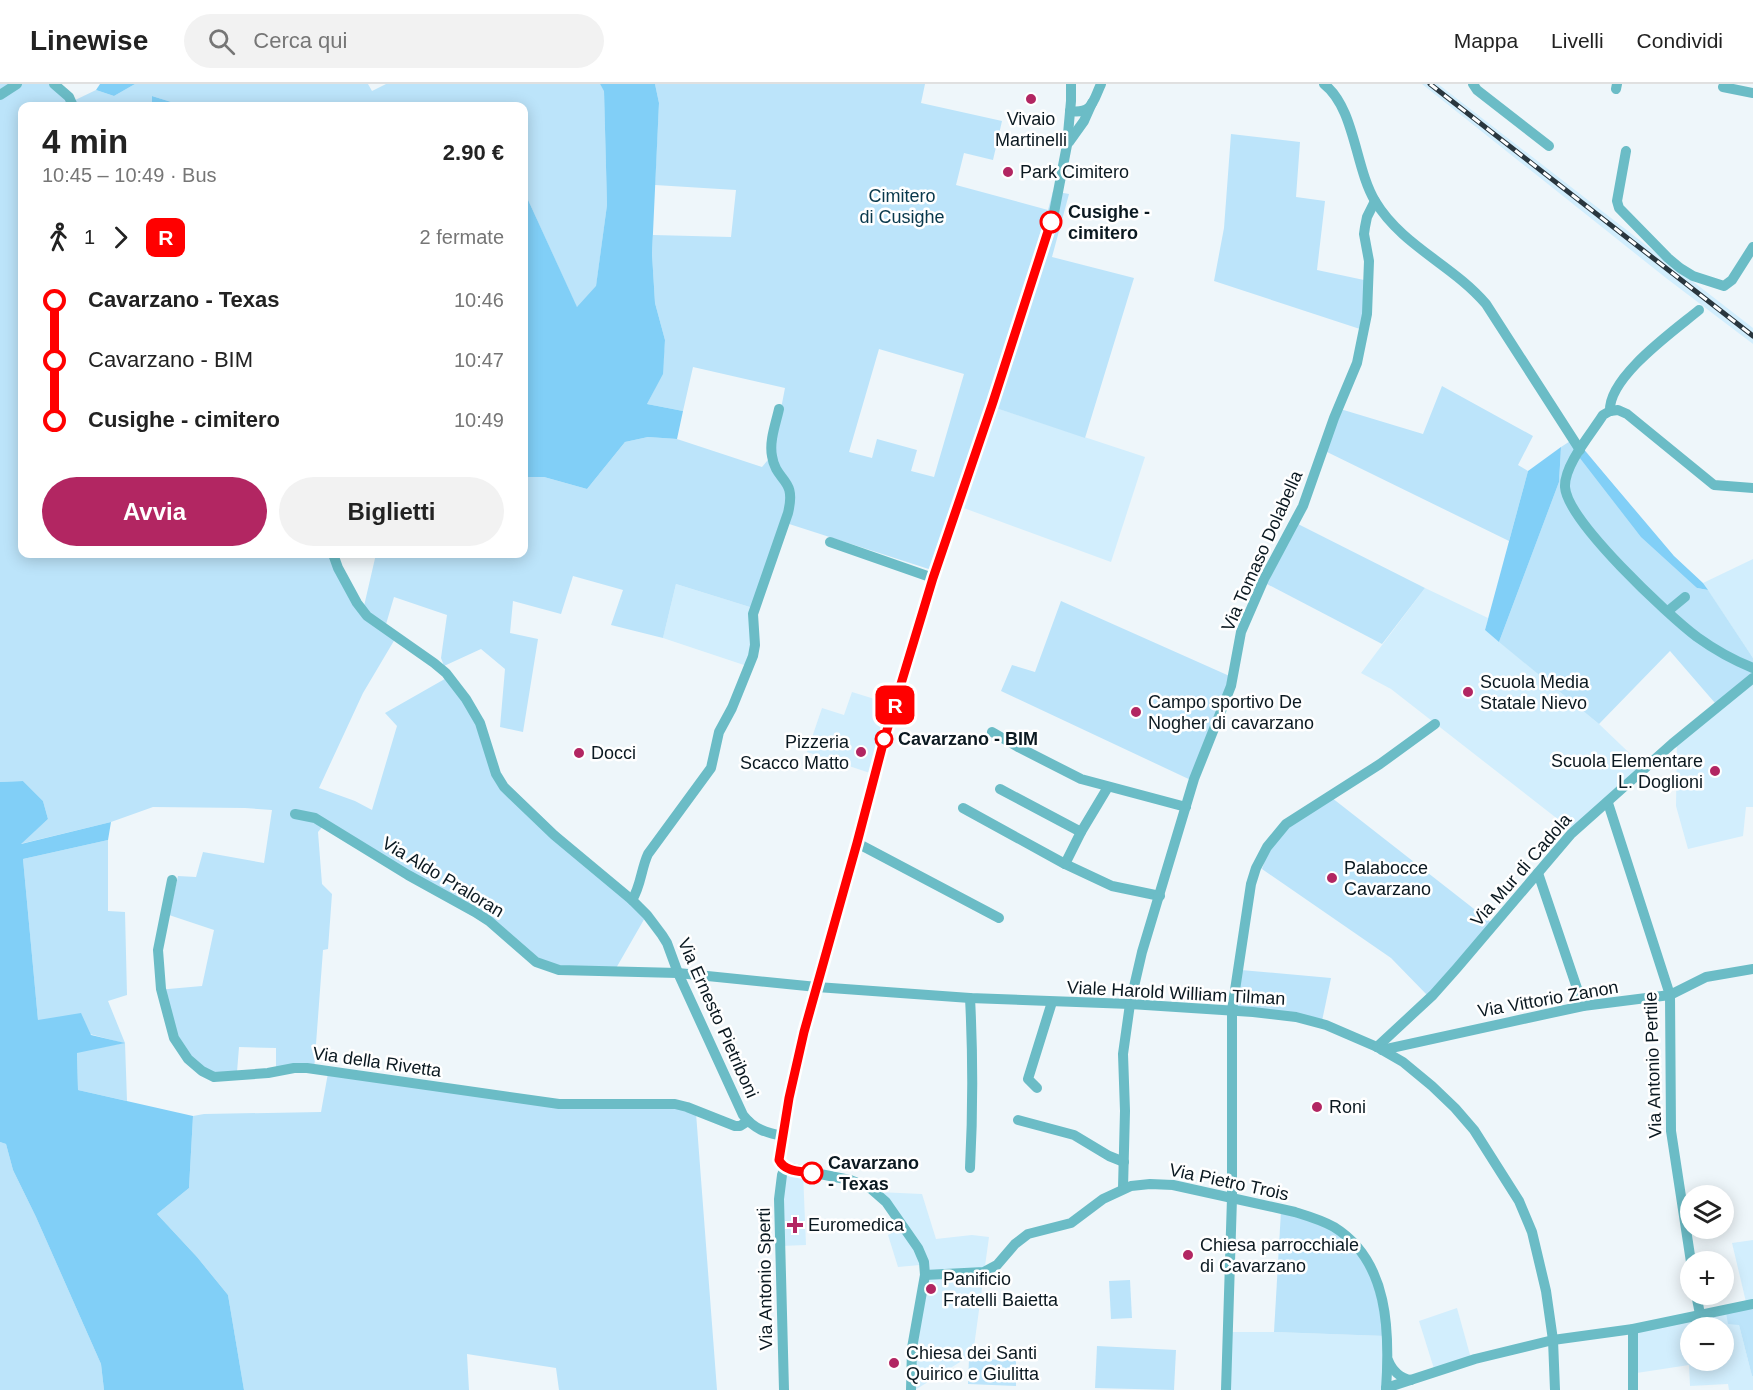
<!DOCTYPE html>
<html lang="it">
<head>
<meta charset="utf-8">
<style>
  :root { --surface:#fff; --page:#f2f2f2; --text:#222; --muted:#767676; --line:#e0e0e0; --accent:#b22662 }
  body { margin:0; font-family:Helvetica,sans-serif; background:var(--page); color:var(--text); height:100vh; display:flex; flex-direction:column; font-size:22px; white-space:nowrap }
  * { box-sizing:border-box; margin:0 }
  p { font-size:20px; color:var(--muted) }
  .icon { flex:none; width:33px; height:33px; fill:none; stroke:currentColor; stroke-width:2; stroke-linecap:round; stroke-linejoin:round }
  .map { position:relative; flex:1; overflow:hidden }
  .details { position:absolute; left:18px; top:18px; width:510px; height:456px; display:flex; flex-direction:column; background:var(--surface); border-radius:12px; box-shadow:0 3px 15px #0003 }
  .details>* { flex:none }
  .badge { padding:0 12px; border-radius:9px; font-size:21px; line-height:39px }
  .fabs { position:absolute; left:1680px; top:1101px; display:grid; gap:12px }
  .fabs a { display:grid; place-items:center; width:54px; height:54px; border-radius:50%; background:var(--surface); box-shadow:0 3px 15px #0003; font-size:30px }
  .map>.badge { position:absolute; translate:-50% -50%; box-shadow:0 0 0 3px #fff }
  .legs { display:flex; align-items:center; gap:9px; height:66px; padding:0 24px; font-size:20px }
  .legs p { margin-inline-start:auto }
  .summary { display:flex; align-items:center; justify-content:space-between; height:102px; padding:0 24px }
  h1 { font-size:33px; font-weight:700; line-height:45px }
  .primary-button { display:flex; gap:12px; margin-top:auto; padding:12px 24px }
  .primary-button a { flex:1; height:69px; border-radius:36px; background:var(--accent); color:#fff; font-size:24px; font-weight:700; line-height:69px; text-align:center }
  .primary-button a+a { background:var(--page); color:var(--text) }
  ul { padding:0 24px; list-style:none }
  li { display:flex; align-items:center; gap:21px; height:60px; font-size:22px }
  li i { display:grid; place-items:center; width:9px; height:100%; margin:0 8px; background:currentColor }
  li i::after { content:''; width:15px; height:15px; margin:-8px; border:4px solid; border-radius:50%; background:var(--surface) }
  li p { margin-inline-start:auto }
  li:first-child i { background:linear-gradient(#0000 50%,currentColor 0) }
  li:last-child i { background:linear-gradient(currentColor 50%,#0000 0) }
  header { display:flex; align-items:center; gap:36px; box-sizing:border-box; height:84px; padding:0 30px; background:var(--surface); border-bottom:2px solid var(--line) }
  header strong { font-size:28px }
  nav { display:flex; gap:33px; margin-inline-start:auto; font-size:21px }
  .search { width:420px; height:54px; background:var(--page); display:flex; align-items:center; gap:15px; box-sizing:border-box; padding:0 21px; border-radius:33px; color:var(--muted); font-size:22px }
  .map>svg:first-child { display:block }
  .built { fill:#d2eefd; fill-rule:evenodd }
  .green { fill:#bce4fa; fill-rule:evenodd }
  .forest { fill:#81cff7 }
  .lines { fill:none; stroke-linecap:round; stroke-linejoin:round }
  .minor { stroke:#6bbcc6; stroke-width:10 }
  .rail-casing { stroke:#29363e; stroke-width:5 }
  .rail { stroke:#fff; stroke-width:3; stroke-dasharray:9; stroke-linecap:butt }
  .line-1-casing { stroke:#fff; stroke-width:14 }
  .line-1 { stroke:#f00; stroke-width:9 }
  .poi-dot { fill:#b22662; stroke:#fff; stroke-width:2 }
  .stop-1-dot { fill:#fff; stroke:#f00; stroke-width:3 }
  .labels { text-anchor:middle; stroke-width:5; stroke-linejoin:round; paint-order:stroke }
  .poi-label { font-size:18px; fill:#0b1921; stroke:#fff; text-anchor:start }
  .park-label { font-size:18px; fill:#08384c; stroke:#fff }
  .stop-label { font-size:18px; font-weight:bold; fill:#0b1921; stroke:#fff; text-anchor:start }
  .street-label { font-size:18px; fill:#0b1921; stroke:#fff }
</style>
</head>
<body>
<header>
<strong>Linewise</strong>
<div class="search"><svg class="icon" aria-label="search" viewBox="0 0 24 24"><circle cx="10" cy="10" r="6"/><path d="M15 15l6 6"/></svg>Cerca qui</div>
<nav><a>Mappa</a><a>Livelli</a><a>Condividi</a></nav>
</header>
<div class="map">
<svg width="1753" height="1306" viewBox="0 0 1753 1306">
  <rect width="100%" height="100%" fill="#eef6fa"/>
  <!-- built -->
  <g class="built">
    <polygon points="1422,0 1438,0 1753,244 1753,260 1666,194"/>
    <polygon points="987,321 1145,373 1111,478 961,423"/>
    <polygon points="1753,475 1753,574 1703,499"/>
    <polygon points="676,500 753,524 750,583 663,554"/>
    <polygon points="1425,504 1488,534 1485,546 1599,640 1643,682 1573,747 1391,605 1361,589"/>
    <polygon points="1753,590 1753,723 1746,723 1743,752 1688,765 1676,722 1677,652"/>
    <polygon points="852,608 897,622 876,691 807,668 822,624 844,631"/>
    <polygon points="780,1084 803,1088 806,1161 780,1162"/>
    <polygon points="878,1108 922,1110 936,1155 972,1151 989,1153 973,1270 915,1306 912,1306 923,1193 920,1181 898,1183 888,1151 901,1144"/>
    <polygon points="1753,1156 1753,1217 1746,1218 1732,1159"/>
    <path d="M 1725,1222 L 1739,1241 L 1752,1292 L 1753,1292 L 1753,1306 L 1729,1306 L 1728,1300 L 1690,1302 L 1689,1281 L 1630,1290 L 1630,1243 ZM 1690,1244 L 1724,1244 L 1724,1276 L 1690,1276 Z"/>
    <polygon points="1457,1224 1472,1278 1436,1291 1419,1237"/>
    <polygon points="1226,1248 1274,1248 1385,1252 1388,1306 1223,1306"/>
  </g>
  <!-- green -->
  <g class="green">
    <path d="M 0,0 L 53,0 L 69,19 L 96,6 L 114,12 L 135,0 L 368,0 L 372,7 L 386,0 L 600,0 L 604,6 L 607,121 L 596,203 L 577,224 L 524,107 L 524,22 L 184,22 L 152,12 L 152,22 L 22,22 L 22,470 L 333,470 L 364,522 L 376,470 L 524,470 L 524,393 L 544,393 L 587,405 L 625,358 L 648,353 L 677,355 L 762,383 L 772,371 L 785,304 L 693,283 L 683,327 L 647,320 L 662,290 L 665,256 L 655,219 L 652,170 L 653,151 L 731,153 L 736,106 L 655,101 L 659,19 L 655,0 L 925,0 L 921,19 L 1002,37 L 993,76 L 964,69 L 956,101 L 1048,126 L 1053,107 L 1069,110 L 1052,173 L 1134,194 L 1085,354 L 987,321 L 938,488 L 783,438 L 753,524 L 676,500 L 663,554 L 611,541 L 623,506 L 573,492 L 561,530 L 513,517 L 510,549 L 538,555 L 523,648 L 500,643 L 505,585 L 481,565 L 444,582 L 441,574 L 447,531 L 394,513 L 384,547 L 395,555 L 363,609 L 319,704 L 355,717 L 372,726 L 397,642 L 385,629 L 450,592 L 476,635 L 500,693 L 646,832 L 615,886 L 541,882 L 497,847 L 324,741 L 318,748 L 322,800 L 332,810 L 328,865 L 323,866 L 314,987 L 276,984 L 276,964 L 239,963 L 237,988 L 212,989 L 181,972 L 157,906 L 202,902 L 214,846 L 169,831 L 178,792 L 196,793 L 203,768 L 264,779 L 272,726 L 245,724 L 153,723 L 111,738 L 20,760 L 48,735 L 43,717 L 23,697 L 0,698 ZM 879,265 L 964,290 L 934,393 L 911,387 L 917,366 L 877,355 L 872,374 L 849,368 Z"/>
    <polygon points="1231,50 1300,58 1296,113 1325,117 1317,186 1364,196 1363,246 1214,197 1224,144"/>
    <polygon points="1442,302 1533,352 1518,381 1528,387 1509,457 1325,367 1337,324 1423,350"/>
    <polygon points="1575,354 1697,504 1708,506 1753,574 1753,590 1715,619 1670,567 1599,640 1499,558 1559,398 1561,363"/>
    <polygon points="1296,439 1425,504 1382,560 1265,499"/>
    <polygon points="1061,517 1234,594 1195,698 1001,607 1012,581 1035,588"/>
    <polygon points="1327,710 1492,839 1428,912 1391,874 1262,785 1268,767 1297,728"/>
    <polygon points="108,756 108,827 125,828 127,911 108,917 125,959 127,1017 78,1006 77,968 123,959 38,936 23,775"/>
    <polygon points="1241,886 1331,894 1322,937 1236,923"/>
    <polygon points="328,989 567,1022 680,1023 696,1029 717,1306 559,1306 556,1284 467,1270 469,1306 244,1306 228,1211 197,1173 157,1130 189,1104 193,1032 204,1030 321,1028"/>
    <polygon points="0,1058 6,1060 13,1086 36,1133 101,1280 104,1306 0,1306"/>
    <polygon points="1281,1127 1337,1141 1383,1205 1385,1252 1274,1248"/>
    <polygon points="1130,1196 1132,1234 1111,1235 1109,1197"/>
    <polygon points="1753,1217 1753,1292 1752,1292 1739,1241 1728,1240 1725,1222"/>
    <polygon points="1097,1262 1176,1266 1174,1306 1095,1304"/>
    <polygon points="969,1275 1016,1276 1016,1302 968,1300"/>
  </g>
  <!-- forest -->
  <g class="forest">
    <polygon points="100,0 135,0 114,12 96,6"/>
    <polygon points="600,0 655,0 659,19 652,170 655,219 665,256 663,290 647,320 683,327 677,355 648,353 625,358 587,405 544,393 524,393 524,107 577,223 596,202 607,121 604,7"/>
    <polygon points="152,12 184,22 152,22"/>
    <polygon points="1580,361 1674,472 1703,499 1708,506 1697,504 1641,453 1576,369"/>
    <polygon points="1561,363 1559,398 1499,558 1485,546 1528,387"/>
    <polygon points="23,697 43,717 48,735 21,760 111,738 108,756 23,775 38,936 81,929 91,951 125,959 77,969 78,1006 193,1032 189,1104 157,1130 197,1173 228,1211 244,1306 104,1306 101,1280 36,1133 13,1086 6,1060 0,1058 0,698"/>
  </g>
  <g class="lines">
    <!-- minor -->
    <g class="minor">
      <polyline points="54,0 69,13 73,22"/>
      <path d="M 1324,0 C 1355,24 1355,84 1375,117 C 1402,162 1453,181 1486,220 L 1580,366"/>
      <polyline points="1473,0 1477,6 1549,62"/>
      <polyline points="1723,3 1753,9"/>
      <polyline points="1616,5 1617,0"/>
      <polyline points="0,11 17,0"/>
      <path d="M 1070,27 C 1093,30 1093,17 1101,0"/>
      <polyline points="1069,58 1084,37 1092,19"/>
      <polyline points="1626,67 1617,117 1619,124 1668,174 1680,184 1693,192 1724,202 1732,196 1753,163"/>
      <path d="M 1610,327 L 1603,331 C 1591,350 1564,381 1565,403 C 1567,437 1668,531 1697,553 C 1715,566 1733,576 1753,584"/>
      <polyline points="1610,327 1618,326 1627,330 1714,401 1753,404"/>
      <path d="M 1610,327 C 1608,293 1675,246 1699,226"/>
      <polyline points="830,458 933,494"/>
      <path d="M 333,470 L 338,484 L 357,519 L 367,532 L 434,579 L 446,589 L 466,615 L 480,639 L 496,690 L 504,703 L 554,751 L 632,816 L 647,831 L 662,851 L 667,859 L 678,889 L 743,1031 C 754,1045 766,1049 783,1052"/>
      <polyline points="1668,527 1685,513"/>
      <polyline points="992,648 1018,663 1081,695 1186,723"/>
      <polyline points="1000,705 1081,748"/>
      <polyline points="1608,719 1670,911 1671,1047 1691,1178"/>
      <polyline points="963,724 1065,780 1112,802 1160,812"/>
      <polyline points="295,730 315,734 408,791 475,828 489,837 536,878 559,886 678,889 817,903 970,914 1130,920 1253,928 1296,933 1326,941 1377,963 1403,978 1432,1002 1455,1024 1474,1046 1519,1117 1532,1148 1546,1207 1553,1256 1555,1306"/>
      <polyline points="857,759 999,834"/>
      <polyline points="1065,780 1081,748 1108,703"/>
      <polyline points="1538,789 1583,922"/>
      <polyline points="172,796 158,866 161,905 174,954 188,975 202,987 214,993 268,989 294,984 307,984 559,1020 675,1020 687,1023 735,1042 740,1042 748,1037"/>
      <path d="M 632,816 C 641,802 641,785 648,770 L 711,684 L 719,648 L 732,624 L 753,572 L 755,561 L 753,530 L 788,429 C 797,393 776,399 772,372 C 769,357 776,339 779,325"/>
      <polyline points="1377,963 1433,911 1457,884 1571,750 1672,660 1753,594"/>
      <polyline points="1382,966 1583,922 1670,911 1706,893 1753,885"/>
      <polyline points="1037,1004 1028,995 1052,918"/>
      <polyline points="1018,1036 1074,1051 1109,1072 1124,1078"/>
      <polyline points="785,1083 780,1079 779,1072 789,1014 804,948 857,759 884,656 933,494 993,318 1053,134 1067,61 1071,17 1071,0"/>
      <polyline points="785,1083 850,1096 870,1104 886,1118 918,1164 924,1178 925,1191 912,1264 911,1306"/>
      <path d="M 970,1084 C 973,1027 973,971 970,914"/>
      <polyline points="1123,1104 1125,1027 1123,970 1130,920 1142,868 1194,695 1231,602 1241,548 1264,495 1303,422 1334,334 1357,279 1367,230 1369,177 1364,150 1365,143 1367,133 1375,117"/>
      <path d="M 925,1191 L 984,1188 L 997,1181 L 1015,1160 L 1028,1150 L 1071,1139 L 1103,1115 L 1131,1102 L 1150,1100 L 1173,1101 L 1295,1128 C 1308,1132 1322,1136 1334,1143 C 1389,1177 1390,1248 1386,1306"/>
      <polyline points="1696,1210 1700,1230"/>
      <polyline points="1633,1245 1633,1306"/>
      <path d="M 1388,1276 C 1392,1286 1400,1294 1411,1296"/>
      <polyline points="1386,1304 1475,1275 1553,1256 1633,1245 1753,1220"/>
      <polyline points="784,1306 779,1115 782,1091 785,1083"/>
      <polyline points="1226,1306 1232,1114 1232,926 1251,800 1256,784 1267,763 1286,740 1380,680 1435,640"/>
    </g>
    <!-- rail casing -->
    <g class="rail-casing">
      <polyline id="rail" points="1430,0 1753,252"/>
    </g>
    <!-- rail -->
    <use href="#rail" class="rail"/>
  </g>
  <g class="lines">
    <!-- line-1 casing -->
    <g class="line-1-casing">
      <path id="line-1" d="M 812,1089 C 800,1087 785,1088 779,1076 L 789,1014 L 804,948 L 857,759 L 884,656 L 933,494 L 993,318 L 1051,138"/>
    </g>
    <!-- line-1 -->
    <use href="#line-1" class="line-1"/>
  </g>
  <!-- markers -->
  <g class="poi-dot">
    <circle cx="1031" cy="15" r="6"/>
    <circle cx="1008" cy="88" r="6"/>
    <circle cx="1468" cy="608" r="6"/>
    <circle cx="1136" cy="628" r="6"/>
    <circle cx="861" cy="668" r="6"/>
    <circle cx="579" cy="669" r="6"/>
    <circle cx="1715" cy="687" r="6"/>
    <circle cx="1332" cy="794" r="6"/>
    <circle cx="1317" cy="1023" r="6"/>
    <path d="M792 1132h6v6h6v6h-6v6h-6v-6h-6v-6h6z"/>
    <circle cx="1188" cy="1171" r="6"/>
    <circle cx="931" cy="1205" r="6"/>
    <circle cx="894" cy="1279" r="6"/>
  </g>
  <g class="stop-1-dot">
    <circle cx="1051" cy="138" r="10"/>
    <circle cx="884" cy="655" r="8"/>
    <circle cx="812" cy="1089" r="10"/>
  </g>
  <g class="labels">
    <!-- poi labels -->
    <g class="poi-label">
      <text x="1031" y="41" text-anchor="middle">Vivaio<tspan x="1031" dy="21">Martinelli</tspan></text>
      <text x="1020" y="94">Park Cimitero</text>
      <text x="1480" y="604">Scuola Media<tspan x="1480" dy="21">Statale Nievo</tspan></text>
      <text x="1148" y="624">Campo sportivo De<tspan x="1148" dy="21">Nogher di cavarzano</tspan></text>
      <text x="849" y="664" text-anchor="end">Pizzeria<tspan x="849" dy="21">Scacco Matto</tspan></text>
      <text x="591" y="675">Docci</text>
      <text x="1703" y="683" text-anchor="end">Scuola Elementare<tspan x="1703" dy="21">L. Doglioni</tspan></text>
      <text x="1344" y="790">Palabocce<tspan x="1344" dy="21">Cavarzano</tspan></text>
      <text x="1329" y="1029">Roni</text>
      <text x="808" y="1147">Euromedica</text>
      <text x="1200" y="1167">Chiesa parrocchiale<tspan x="1200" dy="21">di Cavarzano</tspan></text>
      <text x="943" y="1201">Panificio<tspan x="943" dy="21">Fratelli Baietta</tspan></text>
      <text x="906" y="1275">Chiesa dei Santi<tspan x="906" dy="21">Quirico e Giulitta</tspan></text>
    </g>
    <!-- park labels -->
    <g class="park-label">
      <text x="902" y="118">Cimitero<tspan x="902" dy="21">di Cusighe</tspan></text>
    </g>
    <!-- stop labels -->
    <g class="stop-label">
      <text x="1068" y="134">Cusighe -<tspan x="1068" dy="21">cimitero</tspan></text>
      <text x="898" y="661">Cavarzano - BIM</text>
      <text x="828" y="1085">Cavarzano<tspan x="828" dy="21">- Texas</tspan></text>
    </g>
    <!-- street labels -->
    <g class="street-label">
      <text transform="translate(1262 467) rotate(-66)" y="6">Via Tomaso Dolabella</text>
      <text transform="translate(1521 786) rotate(-49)" y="6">Via Mur di Cadola</text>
      <text transform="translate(443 793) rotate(31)" y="6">Via Aldo Praloran</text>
      <text transform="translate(1176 909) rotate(3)" y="6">Viale Harold William Tilman</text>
      <text transform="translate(1548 915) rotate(-10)" y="6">Via Vittorio Zanon</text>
      <text transform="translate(718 934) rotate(66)" y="6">Via Ernesto Pietriboni</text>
      <text transform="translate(377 978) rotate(8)" y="6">Via della Rivetta</text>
      <text transform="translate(1653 981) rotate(-92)" y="6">Via Antonio Pertile</text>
      <text transform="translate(1229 1098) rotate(12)" y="6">Via Pietro Trois</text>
      <text transform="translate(765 1195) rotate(-91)" y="6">Via Antonio Sperti</text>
    </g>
  </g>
</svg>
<div class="fabs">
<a><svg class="icon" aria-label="layers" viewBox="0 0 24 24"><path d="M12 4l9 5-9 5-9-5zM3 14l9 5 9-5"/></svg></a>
<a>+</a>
<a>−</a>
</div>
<b class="badge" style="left:895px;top:621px;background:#f00;color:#fff">R</b>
<section class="details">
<div class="summary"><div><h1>4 min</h1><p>10:45 – 10:49 · Bus</p></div><b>2.90 €</b></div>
<div class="legs"><svg class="icon" aria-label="walk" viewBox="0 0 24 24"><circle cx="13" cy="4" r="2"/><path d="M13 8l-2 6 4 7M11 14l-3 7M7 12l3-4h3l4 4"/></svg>1<svg class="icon" aria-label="forward" viewBox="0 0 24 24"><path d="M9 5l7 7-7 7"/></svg><b class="badge" style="background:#f00;color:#fff">R</b><p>2 fermate</p></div>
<ul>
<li><i style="color:#f00"></i><b>Cavarzano - Texas</b><p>10:46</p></li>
<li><i style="color:#f00"></i><span>Cavarzano - BIM</span><p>10:47</p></li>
<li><i style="color:#f00"></i><b>Cusighe - cimitero</b><p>10:49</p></li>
</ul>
<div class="primary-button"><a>Avvia</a><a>Biglietti</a></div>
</section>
</div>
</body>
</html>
